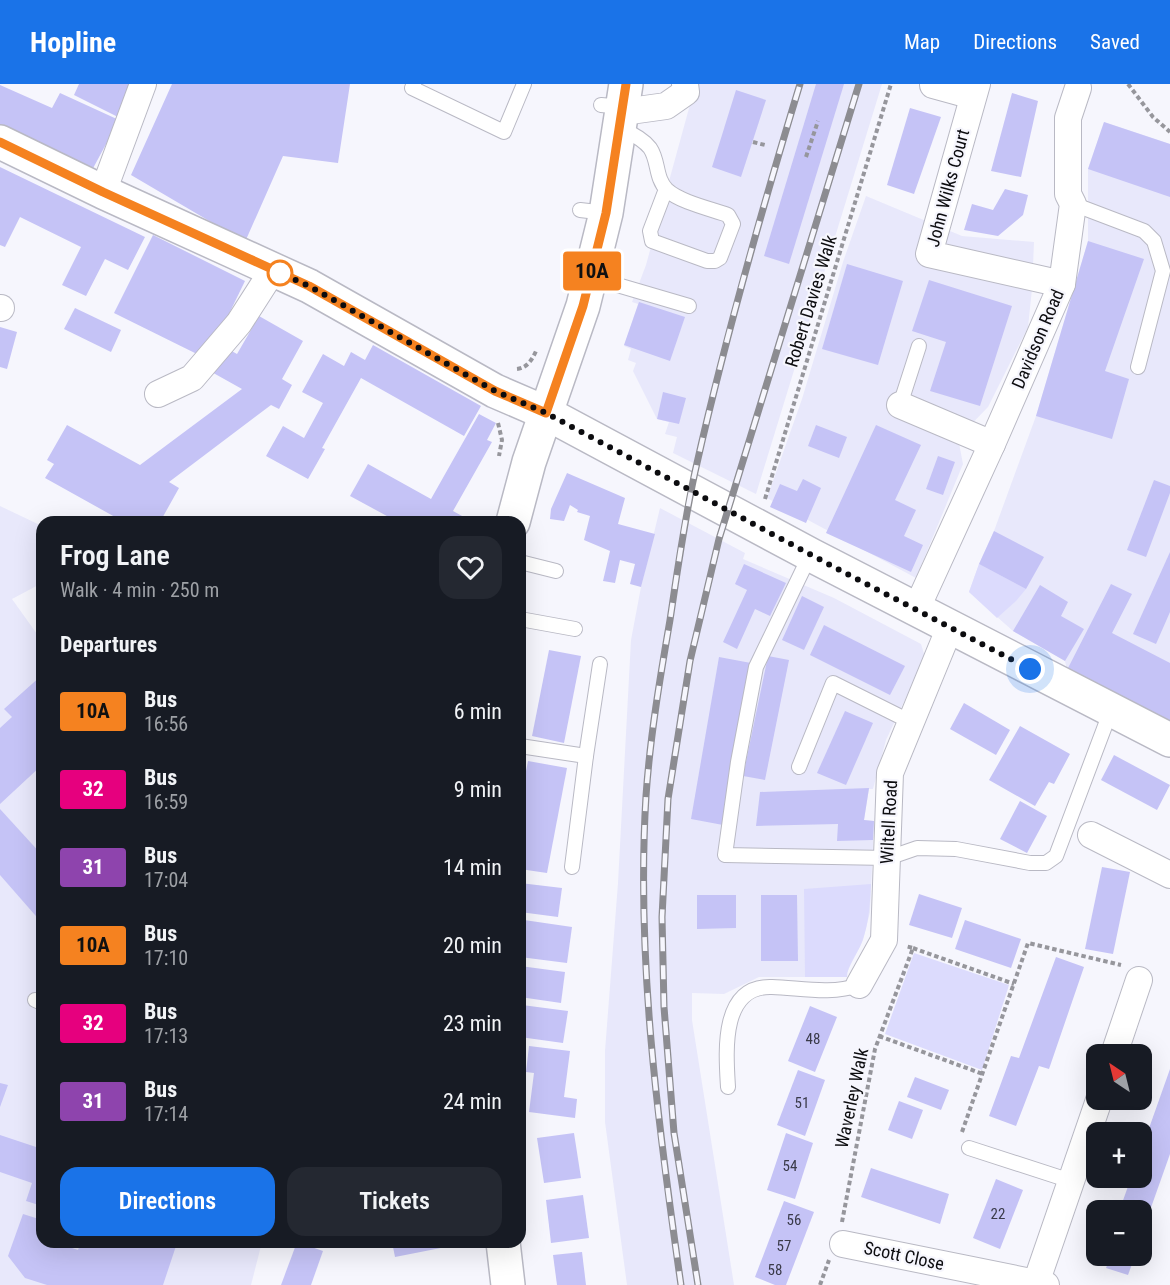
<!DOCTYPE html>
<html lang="en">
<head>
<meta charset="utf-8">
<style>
  :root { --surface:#171b24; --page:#242831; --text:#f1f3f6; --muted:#9ea1a6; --accent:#1a73e8 }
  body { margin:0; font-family:"Roboto Condensed",sans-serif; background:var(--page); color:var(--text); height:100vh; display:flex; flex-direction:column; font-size:22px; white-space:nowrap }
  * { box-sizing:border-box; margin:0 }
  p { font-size:20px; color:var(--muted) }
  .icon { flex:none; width:33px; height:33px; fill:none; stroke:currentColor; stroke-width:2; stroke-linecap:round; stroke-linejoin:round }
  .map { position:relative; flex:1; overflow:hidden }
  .details { position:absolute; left:36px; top:432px; width:490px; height:732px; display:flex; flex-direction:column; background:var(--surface); border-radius:18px; box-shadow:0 6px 24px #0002 }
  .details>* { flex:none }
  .badge { padding:0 12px; border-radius:4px; font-size:21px; line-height:39px }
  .needle { width:39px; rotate:325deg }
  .buttons { position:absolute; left:1086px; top:960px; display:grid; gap:12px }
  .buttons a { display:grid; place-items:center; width:66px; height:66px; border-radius:12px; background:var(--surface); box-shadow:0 6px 24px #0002; font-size:30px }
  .you { position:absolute; width:30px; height:30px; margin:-15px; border:4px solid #fff; border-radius:50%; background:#1a73e8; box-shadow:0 0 0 9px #1a73e833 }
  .map>.badge { position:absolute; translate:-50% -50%; box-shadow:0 0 0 3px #fff }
  h2 { padding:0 24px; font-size:22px; line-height:54px }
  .round { display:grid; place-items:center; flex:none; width:63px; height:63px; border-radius:18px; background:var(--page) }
  .headline { display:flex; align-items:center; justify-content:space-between; height:102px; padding:0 24px }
  h1 { font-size:28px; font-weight:600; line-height:45px }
  .primary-button { display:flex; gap:12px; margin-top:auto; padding:12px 24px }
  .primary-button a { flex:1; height:69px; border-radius:18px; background:var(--accent); color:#fff; font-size:24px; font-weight:600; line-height:69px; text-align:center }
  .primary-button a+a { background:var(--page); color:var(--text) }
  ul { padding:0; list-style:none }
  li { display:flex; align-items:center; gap:18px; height:78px; padding:0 24px }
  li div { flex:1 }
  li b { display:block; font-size:22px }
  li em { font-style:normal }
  li .badge { min-width:66px; font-weight:700; text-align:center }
  header { display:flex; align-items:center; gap:36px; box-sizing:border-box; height:84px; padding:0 30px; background:var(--accent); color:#fff }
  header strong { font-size:28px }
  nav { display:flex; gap:33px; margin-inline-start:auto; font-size:21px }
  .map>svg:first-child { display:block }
  .built { fill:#e8e8fb }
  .green { fill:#dcdbfd }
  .building { fill:#c5c3f6 }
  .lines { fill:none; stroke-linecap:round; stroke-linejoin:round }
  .lane-casing { stroke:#b9b9c4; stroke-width:16 }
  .street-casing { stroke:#b9b9c4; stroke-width:28 }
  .secondary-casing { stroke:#b9b9c4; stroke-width:36 }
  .path { stroke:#96969c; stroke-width:4; stroke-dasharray:4.5 3; stroke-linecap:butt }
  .lane { stroke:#fff; stroke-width:14 }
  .street { stroke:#fff; stroke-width:26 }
  .secondary { stroke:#fff; stroke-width:33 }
  .rail-casing { stroke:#8c8c91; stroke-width:7 }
  .rail { stroke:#f6f6fd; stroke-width:4.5; stroke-dasharray:14; stroke-linecap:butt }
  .line-casing { stroke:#fff; stroke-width:14 }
  .line { stroke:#f58220; stroke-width:9 }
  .walk { stroke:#0c0c0f; stroke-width:6; stroke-dasharray:0 10.8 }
  .stop-dot { fill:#fff; stroke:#f58220; stroke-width:3 }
  .labels { text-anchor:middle; stroke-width:4.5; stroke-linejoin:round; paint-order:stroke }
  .number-label { font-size:15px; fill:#3a3a49 }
  .street-label { font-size:18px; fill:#0c0c0f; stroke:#f6f6fd }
</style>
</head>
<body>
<header>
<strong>Hopline</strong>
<nav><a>Map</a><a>Directions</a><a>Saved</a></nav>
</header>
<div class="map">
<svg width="1170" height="1201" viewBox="0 0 1170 1201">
  <rect width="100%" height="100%" fill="#f6f6fd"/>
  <!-- built -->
  <g class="built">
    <polygon points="693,0 882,0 756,410 673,369 677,353 665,350 669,338 657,335 633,287 636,279 628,276 631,265 624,262 638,220 632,218 646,181 694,6"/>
    <polygon points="1104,38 1170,60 1170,638 1067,586 1065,577 1013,547 969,508 979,480 994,447 1036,332 1088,157 1088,85"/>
    <polygon points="866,112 962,152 1034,158 1032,205 1028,243 988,323 958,354 963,380 916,494 767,414 802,315 843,178"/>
    <polygon points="0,422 42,442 42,499 12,515 42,557 42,1158 262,1158 251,1201 0,1201"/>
    <polygon points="660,424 745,469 743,475 834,514 921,560 925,573 886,656 873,705 869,705 864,736 874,737 870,828 863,856 847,888 847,893 759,893 724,910 692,909 692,936 734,1201 627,1201 605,1038 605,967 618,799 631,556 641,503"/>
  </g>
  <!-- green -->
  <g class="green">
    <polygon points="979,480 1026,505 1016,517 997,534 969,508"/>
    <path d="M 871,800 C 870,820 869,839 862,858 C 858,869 847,882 847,893 L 805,893 L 804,805 Z"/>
    <polygon points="914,869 1009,901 982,986 885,950"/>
  </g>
  <!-- building -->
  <g class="building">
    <polygon points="79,0 136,0 120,34 74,11"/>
    <polygon points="172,0 350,0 338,79 283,72 245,158 131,91"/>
    <polygon points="816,0 844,0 789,180 764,172"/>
    <polygon points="0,1 52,24 60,9 119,36 91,88 0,44"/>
    <polygon points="736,6 766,16 741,93 712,83"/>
    <polygon points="1012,9 1038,17 1021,93 991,87"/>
    <polygon points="910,24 941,33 914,110 887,101"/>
    <polygon points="1104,38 1170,60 1170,113 1088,85"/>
    <polygon points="0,83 145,153 128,186 105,175 86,212 62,201 81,163 20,133 5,163 0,161"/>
    <polygon points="1005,105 1028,111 1023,131 998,152 964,146 972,120 993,126"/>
    <polygon points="153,151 245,197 207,275 114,229"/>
    <polygon points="1088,157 1144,175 1105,287 1129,295 1112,355 1036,332"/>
    <polygon points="847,180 903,197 878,281 822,265"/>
    <polygon points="929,196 1012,222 980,322 930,307 946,258 912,247"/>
    <polygon points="639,218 685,233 670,277 624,261"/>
    <polygon points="75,224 121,246 111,268 64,245"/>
    <polygon points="259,232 303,257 282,295 292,301 279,325 271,321 169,398 179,404 160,438 149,433 147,438 124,438 45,394 54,380 47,376 67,341 140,381 242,305 208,286 221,261 237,270"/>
    <polygon points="0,243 17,248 7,285 0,283"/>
    <polygon points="373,261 481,322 464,352 361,294 322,364 325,365 308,395 266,372 283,342 304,354 323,319 302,308 323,270 344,282 351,268 365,276"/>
    <polygon points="663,308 686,314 679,340 657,335"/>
    <polygon points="479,330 496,339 487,356 492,358 453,427 473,438 398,438 350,412 368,380 431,415"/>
    <polygon points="816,341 847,353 839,374 808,362"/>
    <polygon points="876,341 921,361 895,416 916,426 904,452 923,461 911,488 826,449"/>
    <polygon points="938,372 955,378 943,411 926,405"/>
    <polygon points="567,389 625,414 618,440 655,450 641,503 630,500 635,480 620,476 615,499 603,497 610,467 584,456 590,432 577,428 578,426 570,421 564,437 550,435 551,425"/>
    <polygon points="803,395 821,404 806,439 770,423 780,400 797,407"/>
    <polygon points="1154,396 1170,402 1170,409 1146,473 1127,466"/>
    <polygon points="994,447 1044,473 1026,505 979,480"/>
    <polygon points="1170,468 1170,528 1156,560 1133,550"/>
    <polygon points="744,480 786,499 770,532 755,525 737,565 723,558 747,506 735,500"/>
    <polygon points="1111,500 1132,510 1112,549 1170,579 1170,638 1067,586"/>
    <polygon points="1040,501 1068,518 1061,532 1084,545 1065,577 1013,547"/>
    <polygon points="802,512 824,523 804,566 782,556"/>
    <polygon points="824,541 905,582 890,611 810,571"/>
    <polygon points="549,566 581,572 564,659 532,652"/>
    <polygon points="768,572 789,576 765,696 743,692"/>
    <polygon points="719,573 751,579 723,741 691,735"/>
    <polygon points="42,591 42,681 0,720 0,644 12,633 4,625"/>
    <polygon points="964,619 1010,646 996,671 950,645"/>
    <polygon points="845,627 873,639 846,701 817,689"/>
    <polygon points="1020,642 1070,670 1054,700 1049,698 1035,722 989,696"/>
    <polygon points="1114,671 1170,701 1157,726 1101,696"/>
    <polygon points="528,677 567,684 547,789 520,785 520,717"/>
    <polygon points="869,704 864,736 874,737 873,756 837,757 838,740 756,742 760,708"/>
    <polygon points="1020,717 1047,732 1027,769 1000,755"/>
    <polygon points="0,725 42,771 42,839 0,791"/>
    <polygon points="1102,783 1130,788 1113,870 1085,865"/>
    <polygon points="520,799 562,804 558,833 520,828"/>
    <polygon points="919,810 962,824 952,854 909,841"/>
    <polygon points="697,811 736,811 736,844 697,845"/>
    <polygon points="761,811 797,811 798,877 761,877"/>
    <polygon points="524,836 572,843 567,879 520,873"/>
    <polygon points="965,836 1021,855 1011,884 955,865"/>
    <polygon points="1056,873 1084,883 1049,985 1039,982 1016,1042 989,1032 1011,972 1019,974"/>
    <polygon points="520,882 565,888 561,919 520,913"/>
    <polygon points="522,921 568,927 563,959 520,953"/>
    <polygon points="810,922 837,933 815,988 788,977"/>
    <polygon points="529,962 570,967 564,1013 577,1015 575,1034 529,1028 534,989 526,988"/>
    <polygon points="1170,985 1170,1070 1148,1132 1142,1129 1142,1126 1134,1126 1121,1122 1131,1094 1142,1094 1142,1064"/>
    <polygon points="798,986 825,996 805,1052 777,1041"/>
    <polygon points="915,993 949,1006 941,1026 907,1013"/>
    <polygon points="0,999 8,1001 0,1023"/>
    <polygon points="899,1017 923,1026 912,1055 888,1046"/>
    <polygon points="574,1049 581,1094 544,1099 537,1054"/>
    <polygon points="786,1049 813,1059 795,1115 767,1106"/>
    <polygon points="0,1051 42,1065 42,1122 26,1117 32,1099 0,1088"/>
    <polygon points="871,1084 949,1110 940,1140 861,1113"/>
    <polygon points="996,1095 1023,1106 1000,1165 973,1154"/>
    <polygon points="583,1111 589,1154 551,1159 546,1116"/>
    <polygon points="784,1117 814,1128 786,1201 775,1201 755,1193"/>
    <polygon points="23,1130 42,1136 42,1158 64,1158 63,1161 78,1166 81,1158 164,1158 176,1162 163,1201 47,1201 25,1194 8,1172"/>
    <polygon points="297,1158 323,1167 311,1201 281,1201"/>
    <polygon points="392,1158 450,1158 451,1162 395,1173"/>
    <polygon points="582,1168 586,1201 557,1201 553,1171"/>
    <polygon points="1111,1172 1135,1172 1128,1191 1106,1184"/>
  </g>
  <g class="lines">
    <!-- lane casing -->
    <g class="lane-casing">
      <g id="lane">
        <polyline points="414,0 412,4 504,48 524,0"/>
        <polyline points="601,21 623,23"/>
        <path d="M 619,43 C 630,49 642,54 650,64 C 659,77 655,94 667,106 C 680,118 711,125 728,131 L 733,140 L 720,174 L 715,177 L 707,177 L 652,157 L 650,147 L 666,105"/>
        <polyline points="1073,120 1144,147 1154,157 1163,187 1138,283"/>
        <polyline points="580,126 606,129"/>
        <polyline points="590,193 689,222"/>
        <polyline points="900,321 919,262"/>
        <polyline points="810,471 756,583 738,678 725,771 888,774 917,764 956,765 1030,779 1046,779 1056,772 1111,626"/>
        <polyline points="520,478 556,487"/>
        <polyline points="520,535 575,545"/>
        <polyline points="520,662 586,672 572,783"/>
        <polyline points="586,672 600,580"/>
        <polyline points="799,683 833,599 911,638"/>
        <polyline points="35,916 42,919"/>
        <path d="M 728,1003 C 726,969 720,901 772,903 C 801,904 831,911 859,901"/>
        <polyline points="969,1064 1071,1097"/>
      </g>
    </g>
    <!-- street casing -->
    <g class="street-casing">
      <g id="street">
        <polyline points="977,0 929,170 1062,200"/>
        <polyline points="933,1 973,12"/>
        <polyline points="623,28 666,22 686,8 685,0"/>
        <polyline points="103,108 143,0"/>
        <polyline points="0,224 1,224"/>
        <polyline points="158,310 192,294 239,239 273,186"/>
        <polyline points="900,321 992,360"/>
        <polyline points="916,526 992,360 1062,200 1073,120 1068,110 1068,34 1078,4"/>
        <polyline points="1091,751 1170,791"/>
        <polyline points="859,901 884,856 890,689 950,543"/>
        <polyline points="1114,970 1139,896"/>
        <polyline points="843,1160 1046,1201"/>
        <polyline points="1036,1199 1099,1016"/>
      </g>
    </g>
    <!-- secondary casing -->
    <g class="secondary-casing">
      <g id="secondary">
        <polyline points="0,58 103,108 309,202 495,307 546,329 811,471 1170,656"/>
        <polyline points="513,438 529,378 583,222 606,129 626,0"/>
        <polyline points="503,1158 508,1201"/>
      </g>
    </g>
    <!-- path -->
    <g class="path">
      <polyline points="1128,0 1153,33 1170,48"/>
      <polyline points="753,58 765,61"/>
      <polyline points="806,73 818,37"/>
      <path d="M 517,285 C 527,284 532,276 536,267"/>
      <polyline points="498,339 502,356 499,372"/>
      <polyline points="765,415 891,0"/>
      <polyline points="913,864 1014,900"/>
      <polyline points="879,952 983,990"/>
      <polyline points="962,1048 1028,859 1121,881"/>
      <polyline points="842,1138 875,965 913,864 905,862"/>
      <polyline points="820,1201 829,1176"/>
    </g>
    <!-- lane -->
    <use href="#lane" class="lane"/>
    <!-- street -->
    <use href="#street" class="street"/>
    <!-- secondary -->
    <use href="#secondary" class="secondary"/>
    <!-- rail casing -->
    <g class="rail-casing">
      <g id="rail">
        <path d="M 681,1201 C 658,1041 636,874 646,712 C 650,653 660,594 670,536 C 678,483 685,431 697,379 C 726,251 762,125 800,0"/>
        <polyline points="698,1201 674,1049 664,923 662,833 668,715 690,577 719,455 859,0"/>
      </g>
    </g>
    <!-- rail -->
    <use href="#rail" class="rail"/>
  </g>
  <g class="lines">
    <!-- line casing -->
    <g class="line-casing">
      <polyline id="line" points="0,58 103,108 309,202 495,307 546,329 583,222 606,129 626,0"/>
    </g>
    <!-- line -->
    <use href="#line" class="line"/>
    <!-- walk -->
    <polyline class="walk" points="280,189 273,186 309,202 495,307 546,329 832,482 1030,585"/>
  </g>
  <!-- markers -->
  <circle class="stop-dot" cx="280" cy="189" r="12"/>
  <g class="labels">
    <!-- number labels -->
    <g class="number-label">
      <text x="813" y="960">48</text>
      <text x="802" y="1024">51</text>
      <text x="790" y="1087">54</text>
      <text x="998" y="1135">22</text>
      <text x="794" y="1141">56</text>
      <text x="784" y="1167">57</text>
      <text x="775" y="1191">58</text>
    </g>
    <!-- street labels -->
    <g class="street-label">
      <text transform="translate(948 104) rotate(-75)" y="6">John Wilks Court</text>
      <text transform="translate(811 217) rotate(-73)" y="6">Robert Davies Walk</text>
      <text transform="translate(1038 255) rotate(-67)" y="6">Davidson Road</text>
      <text transform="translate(889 738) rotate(-87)" y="6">Wiltell Road</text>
      <text transform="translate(852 1014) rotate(-78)" y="6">Waverley Walk</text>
      <text transform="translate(904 1172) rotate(12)" y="6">Scott Close</text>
    </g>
  </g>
</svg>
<div class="buttons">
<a><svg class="needle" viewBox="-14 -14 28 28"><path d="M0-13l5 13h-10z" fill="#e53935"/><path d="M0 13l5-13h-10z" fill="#9ea1a6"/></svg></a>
<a>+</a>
<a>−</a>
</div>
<div class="you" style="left:1030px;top:585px"></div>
<b class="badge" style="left:592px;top:187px;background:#f58220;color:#111">10A</b>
<section class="details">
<div class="headline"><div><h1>Frog Lane</h1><p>Walk · 4 min · 250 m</p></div><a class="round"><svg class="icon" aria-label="heart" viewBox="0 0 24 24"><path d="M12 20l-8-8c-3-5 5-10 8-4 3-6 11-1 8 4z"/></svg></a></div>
<h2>Departures</h2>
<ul>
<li><span class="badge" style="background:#f58220;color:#111">10A</span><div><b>Bus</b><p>16:56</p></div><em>6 min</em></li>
<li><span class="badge" style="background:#e6007e;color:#fff">32</span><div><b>Bus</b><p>16:59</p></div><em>9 min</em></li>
<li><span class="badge" style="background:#8e44ad;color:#fff">31</span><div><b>Bus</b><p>17:04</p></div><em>14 min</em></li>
<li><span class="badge" style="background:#f58220;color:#111">10A</span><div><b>Bus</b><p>17:10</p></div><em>20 min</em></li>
<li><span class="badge" style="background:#e6007e;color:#fff">32</span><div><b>Bus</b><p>17:13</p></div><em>23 min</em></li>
<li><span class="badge" style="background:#8e44ad;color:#fff">31</span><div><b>Bus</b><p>17:14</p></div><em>24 min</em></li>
</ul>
<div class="primary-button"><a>Directions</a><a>Tickets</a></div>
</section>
</div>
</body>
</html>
